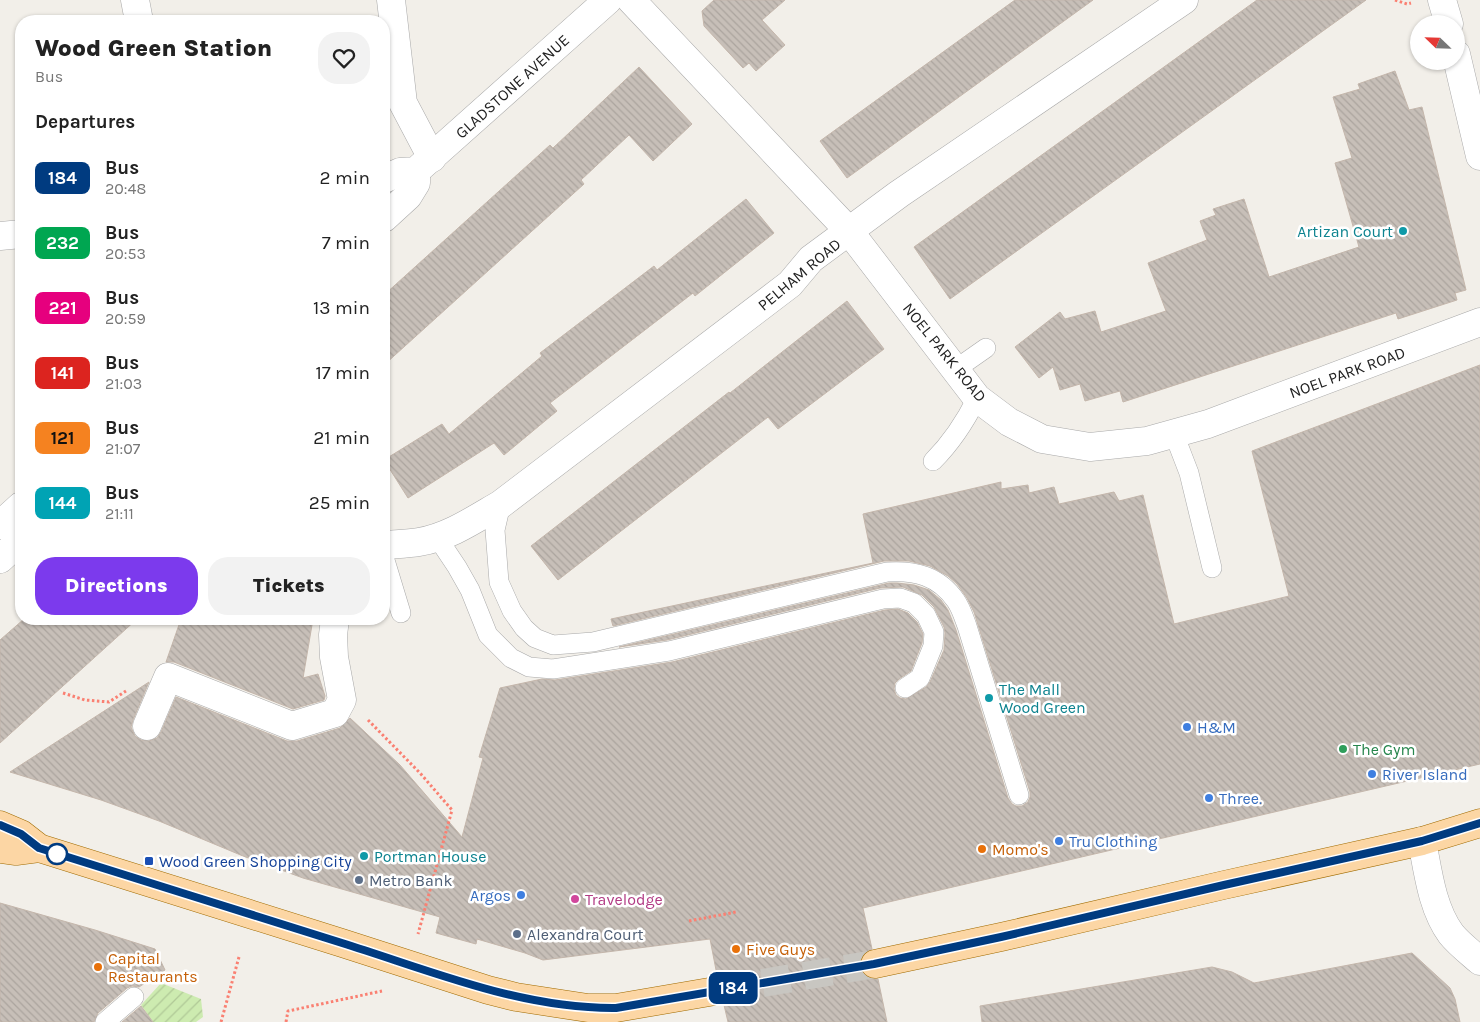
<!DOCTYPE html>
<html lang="en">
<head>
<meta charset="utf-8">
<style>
  :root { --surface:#fff; --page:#f2f2f2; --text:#222; --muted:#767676; --accent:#7c3aed }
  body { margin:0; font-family:Karla,sans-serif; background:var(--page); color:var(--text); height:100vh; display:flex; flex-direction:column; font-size:19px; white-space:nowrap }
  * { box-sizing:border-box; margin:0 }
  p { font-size:16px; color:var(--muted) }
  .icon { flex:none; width:28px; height:28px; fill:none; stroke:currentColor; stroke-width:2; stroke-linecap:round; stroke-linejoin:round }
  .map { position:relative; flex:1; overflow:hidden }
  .sheet { position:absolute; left:15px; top:15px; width:375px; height:610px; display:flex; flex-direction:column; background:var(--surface); border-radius:20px; box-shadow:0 1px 4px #0004 }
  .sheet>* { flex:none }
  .badge { padding:0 10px; border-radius:8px; font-size:18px; line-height:32px }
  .needle { width:32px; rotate:293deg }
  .buttons { position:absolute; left:1410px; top:15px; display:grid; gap:10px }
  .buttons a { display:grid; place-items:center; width:55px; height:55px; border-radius:50%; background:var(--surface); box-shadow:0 1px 4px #0004; font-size:25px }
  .map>.badge { position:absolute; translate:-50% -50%; box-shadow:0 0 0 2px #fff }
  h2 { padding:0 20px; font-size:19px; line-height:45px }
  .round { display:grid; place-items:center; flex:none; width:52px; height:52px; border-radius:20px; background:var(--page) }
  .summary { display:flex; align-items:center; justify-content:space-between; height:85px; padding:0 20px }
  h1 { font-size:24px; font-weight:800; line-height:38px }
  .primary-button { display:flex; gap:10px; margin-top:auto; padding:10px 20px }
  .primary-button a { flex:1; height:58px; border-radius:20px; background:var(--accent); color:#fff; font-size:20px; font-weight:800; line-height:58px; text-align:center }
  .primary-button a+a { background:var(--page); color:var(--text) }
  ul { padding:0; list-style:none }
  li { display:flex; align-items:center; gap:15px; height:65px; padding:0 20px }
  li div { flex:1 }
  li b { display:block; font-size:19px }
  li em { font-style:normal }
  li .badge { min-width:55px; font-weight:700; text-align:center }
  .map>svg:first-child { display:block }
  .garden { fill:url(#garden-furrows) }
  .building { fill:url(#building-back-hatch); stroke:#c4b6ab }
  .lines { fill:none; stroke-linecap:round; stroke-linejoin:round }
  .primary-tunnel { stroke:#c8c6c1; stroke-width:28; stroke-dasharray:28 14; stroke-linecap:butt }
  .service-casing { stroke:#a9a9a9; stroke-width:20 }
  .minor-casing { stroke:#a9a9a9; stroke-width:29 }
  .primary-casing { stroke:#a06b00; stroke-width:29 }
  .path { stroke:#fa8072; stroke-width:3; stroke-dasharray:2.5 2.5; stroke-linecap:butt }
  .service { stroke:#fff; stroke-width:19 }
  .minor { stroke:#fff; stroke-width:28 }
  .primary { stroke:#fcd6a4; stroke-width:28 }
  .line-casing { stroke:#fff; stroke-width:11 }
  .line { stroke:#003b80; stroke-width:8 }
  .culture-dot { fill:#0f9aa8; stroke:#fff; stroke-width:2 }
  .shop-dot { fill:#3f7fe0; stroke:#fff; stroke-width:2 }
  .leisure-dot { fill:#2e9e5b; stroke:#fff; stroke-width:2 }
  .food-dot { fill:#e8710a; stroke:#fff; stroke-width:2 }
  .stop-dot { fill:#fff; stroke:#003b80; stroke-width:2.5 }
  .transit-dot { fill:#1a4fb4; stroke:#fff; stroke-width:2 }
  .service-dot { fill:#5c6f8a; stroke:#fff; stroke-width:2 }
  .hotel-dot { fill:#d1479c; stroke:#fff; stroke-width:2 }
  .labels { text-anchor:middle; stroke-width:5; stroke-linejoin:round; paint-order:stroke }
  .street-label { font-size:16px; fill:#222; stroke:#fff }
  .culture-label { font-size:16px; fill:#0d838f; stroke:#fff; text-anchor:start }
  .shop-label { font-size:16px; fill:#366cbe; stroke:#fff; text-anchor:start }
  .leisure-label { font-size:16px; fill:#27864d; stroke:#fff; text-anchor:start }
  .food-label { font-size:16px; fill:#c56008; stroke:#fff; text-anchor:start }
  .transit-label { font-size:16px; fill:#164399; stroke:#fff; text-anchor:start }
  .service-label { font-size:16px; fill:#4e5e75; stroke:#fff; text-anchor:start }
  .hotel-label { font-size:16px; fill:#b23c85; stroke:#fff; text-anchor:start }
</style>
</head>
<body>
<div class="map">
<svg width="1480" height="1022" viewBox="0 0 1480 1022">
  <defs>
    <pattern id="garden-furrows" width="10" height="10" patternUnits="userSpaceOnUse" patternTransform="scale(1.25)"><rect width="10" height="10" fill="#cdebb0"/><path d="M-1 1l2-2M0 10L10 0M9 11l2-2" fill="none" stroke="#b0c997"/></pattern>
    <pattern id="building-back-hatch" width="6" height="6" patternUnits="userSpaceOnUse" patternTransform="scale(1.25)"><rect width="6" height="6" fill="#c7bfb8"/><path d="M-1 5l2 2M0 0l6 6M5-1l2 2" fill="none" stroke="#aba49e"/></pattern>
  </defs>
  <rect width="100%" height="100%" fill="#f2efe9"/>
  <!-- garden -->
  <polygon class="garden" points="161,983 201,999 203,1017 196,1022 153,1022 141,1005"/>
  <!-- building -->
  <g class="building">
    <polygon points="714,0 785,0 762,20 785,45 756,71 749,63 743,68 704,26 702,11"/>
    <polygon points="1015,0 1093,0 847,178 820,141"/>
    <polygon points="1257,0 1366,0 950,299 914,247"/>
    <polygon points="639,67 692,124 653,161 629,135 581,180 584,184 384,365 384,295 550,145 553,148"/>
    <polygon points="1395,71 1409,110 1422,107 1466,290 1455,293 1457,300 1398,319 1396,313 1123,402 1120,391 1085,401 1080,384 1060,390 1053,367 1039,378 1015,347 1060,312 1065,319 1095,311 1101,332 1166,311 1148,263 1207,240 1200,221 1216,215 1213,209 1244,199 1269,277 1359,247 1335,163 1352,158 1333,97 1360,89 1358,84"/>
    <polygon points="746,199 774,233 695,296 693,293 550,403 557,411 504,455 494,443 408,498 384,460 442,424 449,434 542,356 540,353 654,266 657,270"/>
    <polygon points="847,301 884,349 778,429 768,417 558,580 531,546 729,392 730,393"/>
    <polygon points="1480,365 1480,764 863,908 872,949 864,953 860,960 860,967 864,975 871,979 878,979 887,1022 728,1022 724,1005 731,1002 735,996 736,987 733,980 727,976 717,975 710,939 543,960 525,953 477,939 476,944 436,933 440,917 303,878 243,856 159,821 101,800 10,772 149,682 133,720 131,727 135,736 141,740 149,741 157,738 161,732 176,697 287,741 297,741 340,728 350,718 400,765 462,837 483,758 479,757 500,688 542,679 555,680 672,662 885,610 898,609 908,613 917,622 923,634 922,643 911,671 899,679 895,683 894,689 896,695 900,698 906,699 926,687 930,682 944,650 945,633 944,627 934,607 922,595 903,587 880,588 667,640 619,647 889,583 897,583 914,585 929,590 941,600 948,610 956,630 1008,798 1012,804 1016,806 1022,806 1028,802 1030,797 1030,792 974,612 967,598 957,584 948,576 930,566 909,561 884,561 613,626 611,619 873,563 863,514 1001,482 1001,489 1028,485 1029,493 1054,487 1059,504 1114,492 1119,501 1143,495 1174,624 1289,596 1252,451"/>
    <polygon points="24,619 137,619 0,743 0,640"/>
    <polygon points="181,619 313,619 303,678 318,674 325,696 324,700 293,709 174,662 166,662"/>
    <polygon points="0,903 95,930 155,949 165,970 139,987 132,986 127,988 98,1013 94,1022 0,1022"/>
    <polygon points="1412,953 1450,988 1455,999 1460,1022 982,1022 980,1006 1212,967 1232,972 1254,983"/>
    <polygon points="141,1006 153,1022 122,1022"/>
  </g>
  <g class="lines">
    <!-- primary-tunnel -->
    <polyline class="primary-tunnel" points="721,990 875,964"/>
    <!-- service casing -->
    <g class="service-casing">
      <g id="service">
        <polyline points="956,369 986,348"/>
        <polyline points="1174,434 1189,473 1212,568"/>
        <path d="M 933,461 C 952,442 965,422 977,398"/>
        <path d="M 501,504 L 495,530 L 499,582 L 512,611 L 524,628 L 535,638 L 553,645 L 593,642 L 887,572 C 915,570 939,576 956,601 C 961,608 964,618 967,626 L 1019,795"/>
        <polyline points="437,537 457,567 470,590 488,635 511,658 529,667 553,669 669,651 883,599 900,598 914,603 926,615 934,632 933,646 920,678 905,688"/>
        <polyline points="384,557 401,613"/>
        <polyline points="105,1022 134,997"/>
      </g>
    </g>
    <!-- minor casing -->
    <g class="minor-casing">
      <g id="minor">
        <polyline points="135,0 139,21"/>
        <polyline points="391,0 403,103 432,158"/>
        <polyline points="631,0 849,231 977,398 1009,422 1042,439 1090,447 1147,441 1208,424 1480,322"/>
        <polyline points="1442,0 1449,24"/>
        <polyline points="1456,54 1480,156"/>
        <polyline points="384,179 400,172 416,171 608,0"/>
        <polyline points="384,218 408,196 416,183 416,171"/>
        <polyline points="0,236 21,234"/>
        <polyline points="0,525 21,506"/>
        <path d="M 384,545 C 395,544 408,544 419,542 C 449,537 475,519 501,504 L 790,284 L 811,259 L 899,194 L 1184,0"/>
        <polyline points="0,559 21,540"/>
        <polyline points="147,726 168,677 292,726 335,713 342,700 334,657 333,635 335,619"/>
        <path d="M 1422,841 C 1428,872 1432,908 1451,934 C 1459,944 1471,953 1480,961"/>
      </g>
    </g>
    <!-- primary casing -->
    <g class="primary-casing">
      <g id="primary">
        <polyline points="0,825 21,834 39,848 342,943 488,990 516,997 588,1008 616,1008 721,990"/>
        <polyline points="0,849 16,851 39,848"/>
        <polyline points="875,964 1001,937 1224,885 1422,841 1480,823"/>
      </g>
    </g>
    <!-- path -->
    <g class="path">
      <polyline points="1395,0 1407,4 1411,3"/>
      <polyline points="63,693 85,700 109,702 126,691"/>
      <polyline points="368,720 420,773 452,810 418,934"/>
      <polyline points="689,921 736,912"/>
      <polyline points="221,1022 239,957"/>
      <polyline points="286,1022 288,1011 382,991"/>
    </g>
    <!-- service -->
    <use href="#service" class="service"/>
    <!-- minor -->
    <use href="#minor" class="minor"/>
    <!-- primary -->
    <use href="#primary" class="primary"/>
  </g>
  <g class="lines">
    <!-- line casing -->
    <g class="line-casing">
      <path id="line" d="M 0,825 L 21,834 L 39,848 C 140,880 241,911 342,943 C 432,971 521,1009 616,1008 L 874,964 L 1001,937 L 1224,885 L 1422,841 L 1480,823"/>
    </g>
    <!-- line -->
    <use href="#line" class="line"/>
  </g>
  <!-- markers -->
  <g class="culture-dot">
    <circle cx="1403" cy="231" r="5"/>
    <circle cx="989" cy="698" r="5"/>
    <circle cx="364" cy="856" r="5"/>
  </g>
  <g class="shop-dot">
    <circle cx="1187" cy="727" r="5"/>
    <circle cx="1372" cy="774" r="5"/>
    <circle cx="1209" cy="798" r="5"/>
    <circle cx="1059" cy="841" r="5"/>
    <circle cx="521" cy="895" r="5"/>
  </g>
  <circle class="leisure-dot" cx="1343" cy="749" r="5"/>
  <g class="food-dot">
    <circle cx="982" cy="849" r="5"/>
    <circle cx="736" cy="949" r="5"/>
    <circle cx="98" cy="967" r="5"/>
  </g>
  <circle class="stop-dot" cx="57" cy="854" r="10"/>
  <rect class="transit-dot" x="144" y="856" width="10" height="10" rx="2.5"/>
  <g class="service-dot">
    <circle cx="359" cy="880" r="5"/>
    <circle cx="517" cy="934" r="5"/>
  </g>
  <circle class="hotel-dot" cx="575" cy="899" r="5"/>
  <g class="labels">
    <!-- street labels -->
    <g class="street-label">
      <text transform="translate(512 86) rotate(-42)" y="6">GLADSTONE AVENUE</text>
      <text transform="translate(799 274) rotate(-40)" y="6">PELHAM ROAD</text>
      <text transform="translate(945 352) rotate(51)" y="6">NOEL PARK ROAD</text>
      <text transform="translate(1347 372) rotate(-20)" y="6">NOEL PARK ROAD</text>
    </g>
    <!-- culture labels -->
    <g class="culture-label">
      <text x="1393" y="237" text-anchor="end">Artizan Court</text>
      <text x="999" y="695">The Mall<tspan x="999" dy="18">Wood Green</tspan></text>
      <text x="374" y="862">Portman House</text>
    </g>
    <!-- shop labels -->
    <g class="shop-label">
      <text x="1197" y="733">H&amp;M</text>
      <text x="1382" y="780">River Island</text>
      <text x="1219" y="804">Three.</text>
      <text x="1069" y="847">Tru Clothing</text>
      <text x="511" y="901" text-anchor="end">Argos</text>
    </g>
    <!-- leisure labels -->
    <g class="leisure-label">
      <text x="1353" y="755">The Gym</text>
    </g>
    <!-- food labels -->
    <g class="food-label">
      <text x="992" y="855">Momo's</text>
      <text x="746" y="955">Five Guys</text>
      <text x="108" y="964">Capital<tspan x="108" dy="18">Restaurants</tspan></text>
    </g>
    <!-- transit labels -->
    <g class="transit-label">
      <text x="159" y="867">Wood Green Shopping City</text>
    </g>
    <!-- service labels -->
    <g class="service-label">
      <text x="369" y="886">Metro Bank</text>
      <text x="527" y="940">Alexandra Court</text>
    </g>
    <!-- hotel labels -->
    <g class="hotel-label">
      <text x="585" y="905">Travelodge</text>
    </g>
  </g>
</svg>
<div class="buttons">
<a><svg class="needle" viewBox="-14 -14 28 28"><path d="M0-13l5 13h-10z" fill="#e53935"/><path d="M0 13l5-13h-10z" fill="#767676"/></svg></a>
</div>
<b class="badge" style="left:733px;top:988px;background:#003b80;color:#fff">184</b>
<section class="sheet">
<div class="summary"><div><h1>Wood Green Station</h1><p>Bus</p></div><a class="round"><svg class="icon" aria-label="heart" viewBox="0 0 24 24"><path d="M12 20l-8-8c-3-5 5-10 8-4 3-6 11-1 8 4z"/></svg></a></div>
<h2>Departures</h2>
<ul>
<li><span class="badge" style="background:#003b80;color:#fff">184</span><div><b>Bus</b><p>20:48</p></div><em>2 min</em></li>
<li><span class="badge" style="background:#00a651;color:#fff">232</span><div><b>Bus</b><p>20:53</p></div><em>7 min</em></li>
<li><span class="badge" style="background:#e6007e;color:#fff">221</span><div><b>Bus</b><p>20:59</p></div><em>13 min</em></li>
<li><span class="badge" style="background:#dc241f;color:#fff">141</span><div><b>Bus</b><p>21:03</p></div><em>17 min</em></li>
<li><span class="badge" style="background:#f58220;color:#111">121</span><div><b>Bus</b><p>21:07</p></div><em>21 min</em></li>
<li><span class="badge" style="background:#00a3b4;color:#fff">144</span><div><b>Bus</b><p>21:11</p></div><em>25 min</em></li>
</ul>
<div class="primary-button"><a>Directions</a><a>Tickets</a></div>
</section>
</div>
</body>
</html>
